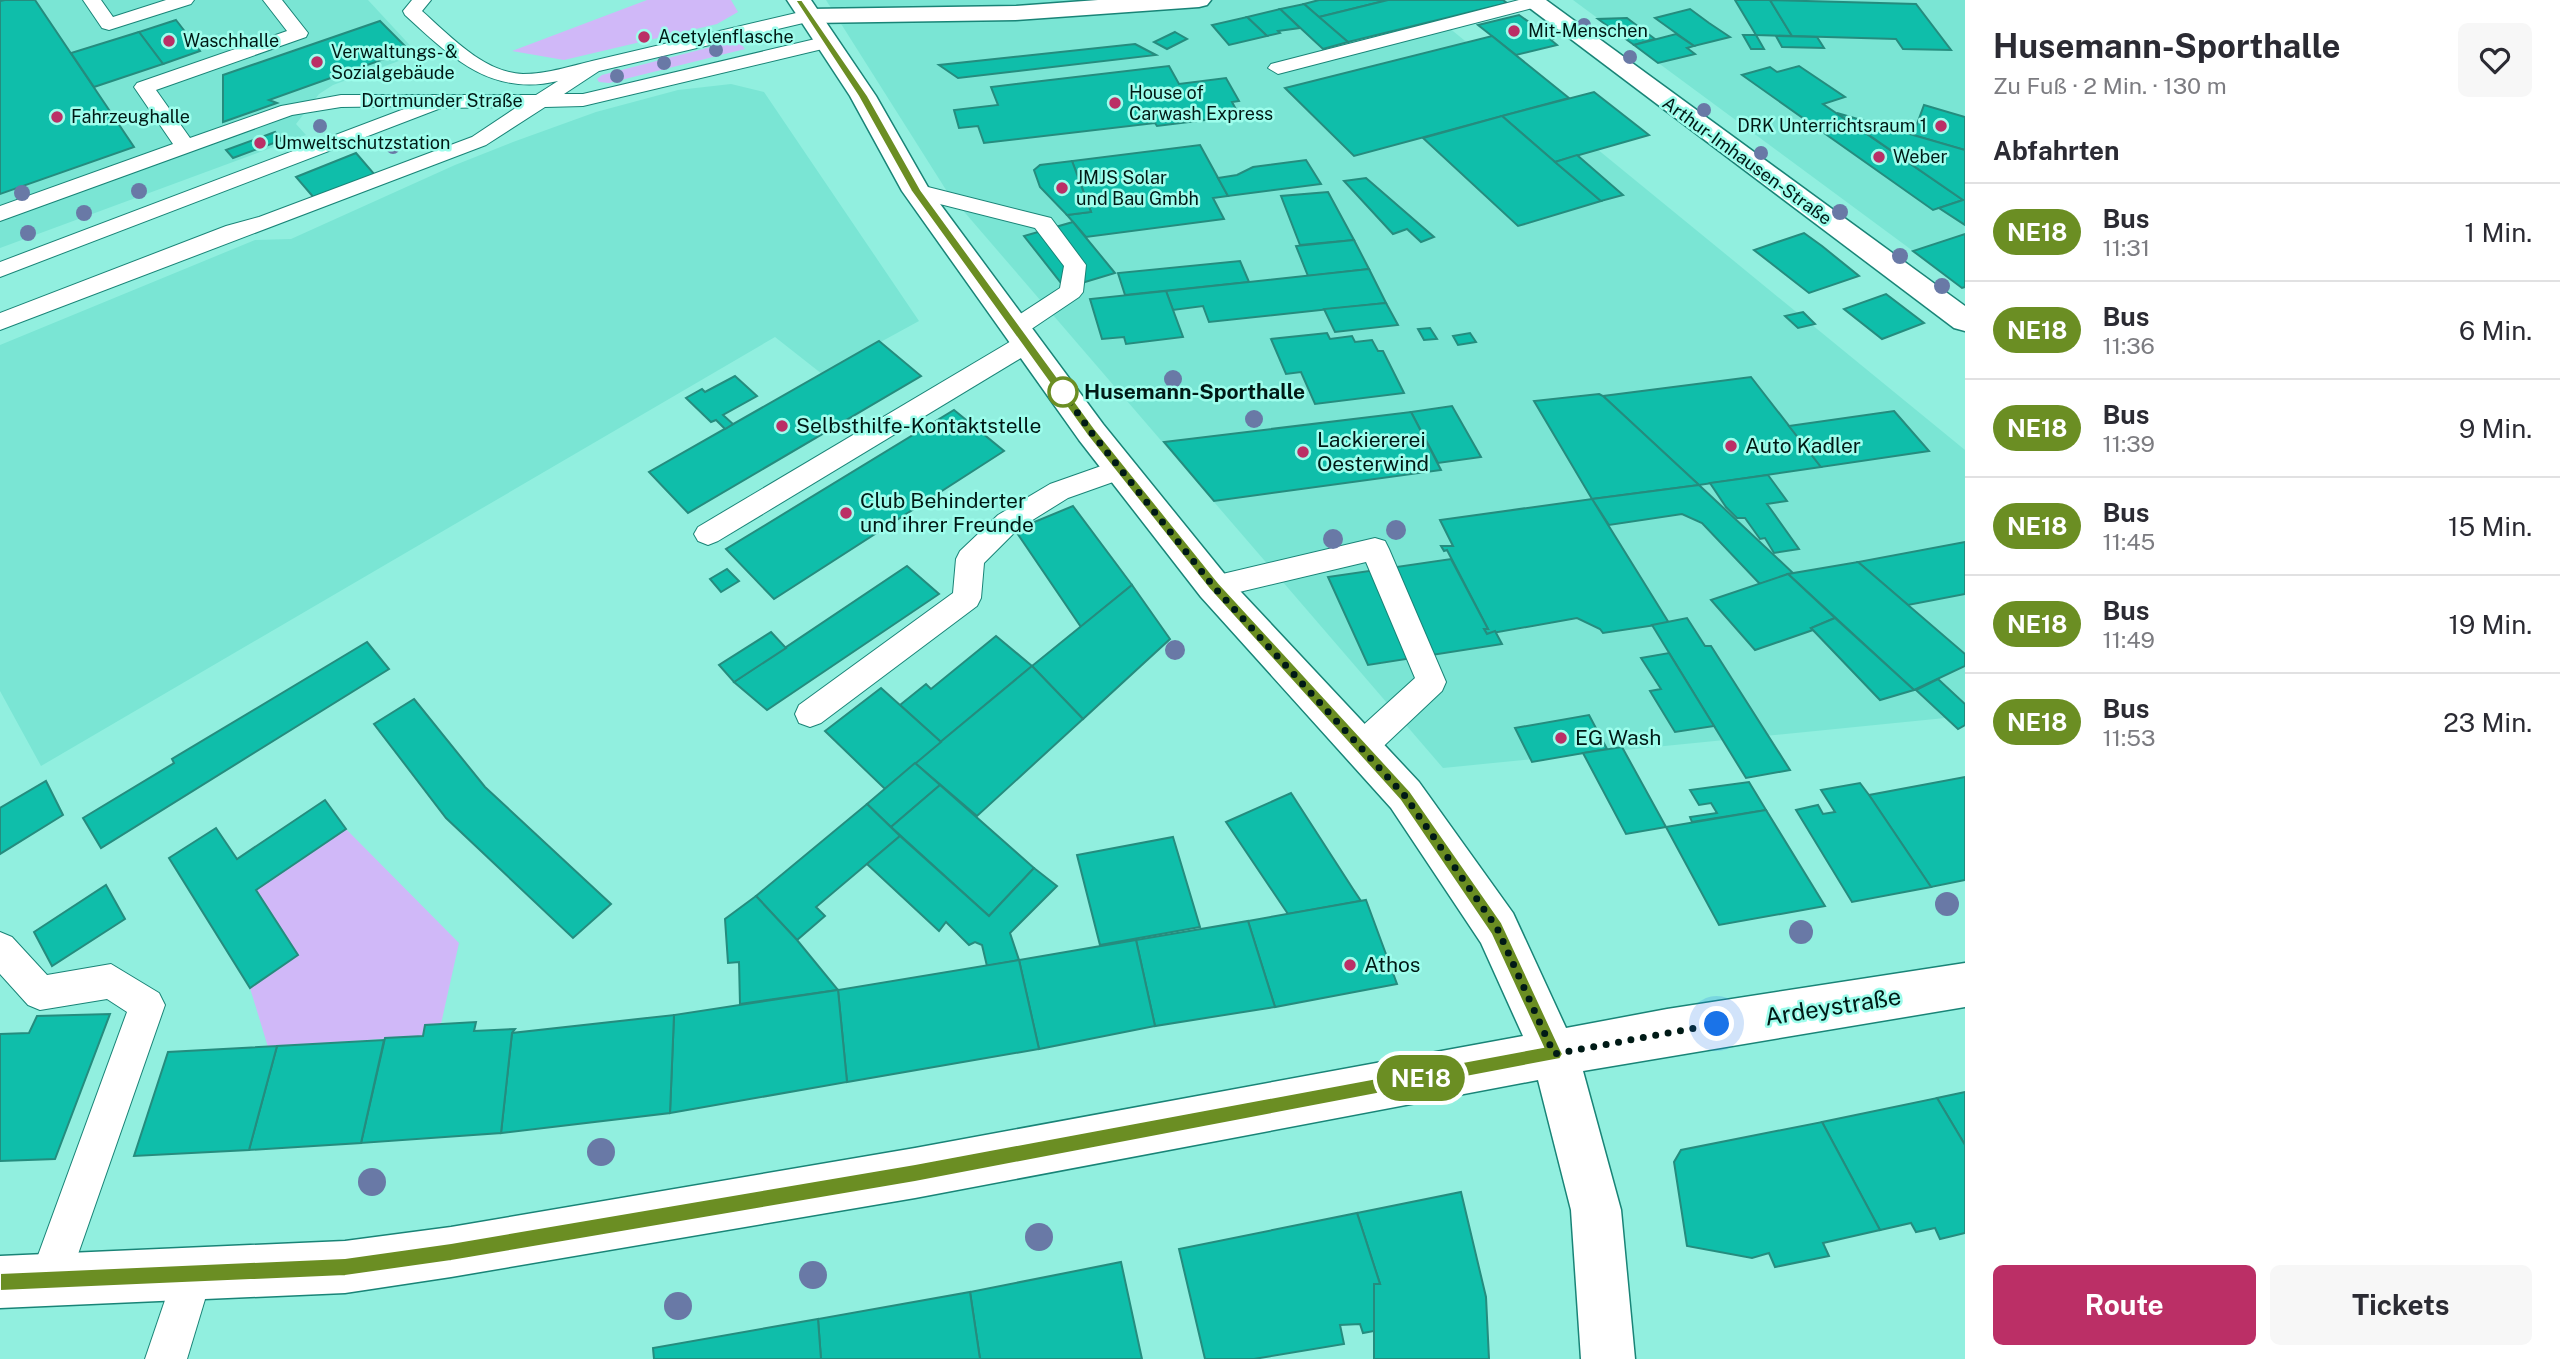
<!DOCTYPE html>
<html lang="de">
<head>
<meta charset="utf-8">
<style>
  :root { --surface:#fff; --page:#f7f7f7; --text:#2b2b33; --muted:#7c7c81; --line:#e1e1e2; --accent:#bb2f66 }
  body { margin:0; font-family:"Public Sans",sans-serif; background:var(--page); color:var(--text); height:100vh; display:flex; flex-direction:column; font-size:26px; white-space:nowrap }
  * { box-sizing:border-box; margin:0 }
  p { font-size:23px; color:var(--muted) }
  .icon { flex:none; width:38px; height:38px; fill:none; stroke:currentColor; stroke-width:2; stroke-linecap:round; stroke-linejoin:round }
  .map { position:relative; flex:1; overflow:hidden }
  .side { display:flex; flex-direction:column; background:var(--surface); width:595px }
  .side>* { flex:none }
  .badge { padding:0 14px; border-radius:23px; font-size:24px; line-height:46px }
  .you { position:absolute; width:35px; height:35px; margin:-18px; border:5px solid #fff; border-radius:50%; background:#1a73e8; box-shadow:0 0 0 10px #1a73e833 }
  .map>.badge { position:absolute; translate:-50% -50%; box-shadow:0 0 0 4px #fff }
  h2 { padding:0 28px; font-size:26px; line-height:63px }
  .round { display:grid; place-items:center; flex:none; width:74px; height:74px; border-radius:10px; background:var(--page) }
  .summary { display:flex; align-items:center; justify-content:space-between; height:119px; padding:0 28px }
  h1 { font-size:33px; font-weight:700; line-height:52px }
  .button { display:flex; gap:14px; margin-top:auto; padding:14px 28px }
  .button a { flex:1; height:80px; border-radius:10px; background:var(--accent); color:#fff; font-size:28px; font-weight:700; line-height:80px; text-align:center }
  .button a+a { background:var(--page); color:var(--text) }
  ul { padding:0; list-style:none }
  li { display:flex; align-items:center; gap:21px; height:98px; padding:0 28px; border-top:2px solid var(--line) }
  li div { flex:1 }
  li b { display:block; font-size:26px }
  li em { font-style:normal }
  li .badge { min-width:77px; font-weight:700; text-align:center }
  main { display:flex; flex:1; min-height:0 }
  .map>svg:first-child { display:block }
  .built { fill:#7ae5d4 }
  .green { fill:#d0b8f8 }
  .building { fill:#0fbeaa; stroke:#258c7e; stroke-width:2 }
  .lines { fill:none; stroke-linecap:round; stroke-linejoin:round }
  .service-casing { stroke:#198477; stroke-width:2 }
  .minor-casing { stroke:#198477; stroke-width:3 }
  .secondary-casing { stroke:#198477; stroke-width:3 }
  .service { fill:#fff; fill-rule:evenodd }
  .minor { fill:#fff; fill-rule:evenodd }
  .secondary { fill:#fff; fill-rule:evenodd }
  .tree { fill:#6979a6 }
  .line { fill:#6b8e23; stroke:#fff; stroke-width:2 }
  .walk { stroke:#001a16; stroke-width:7; stroke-dasharray:0 12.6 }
  .poi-dot { fill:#bb2f66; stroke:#9efdec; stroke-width:2.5 }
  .stop-dot { fill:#fff; stroke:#6b8e23; stroke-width:3.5 }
  .labels { text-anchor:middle; stroke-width:5; stroke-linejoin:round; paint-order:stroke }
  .far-poi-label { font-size:18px; fill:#001a16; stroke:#9efdec; text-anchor:start }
  .far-street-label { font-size:18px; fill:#001a16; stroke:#9efdec }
  .stop-label { font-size:21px; font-weight:bold; fill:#001a16; stroke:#9efdec; text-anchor:start }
  .poi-label { font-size:21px; fill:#001a16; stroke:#9efdec; text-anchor:start }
  .near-street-label { font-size:24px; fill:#001a16; stroke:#9efdec }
</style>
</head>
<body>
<main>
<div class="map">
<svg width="1965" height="1359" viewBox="0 0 1965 1359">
  <rect width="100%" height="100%" fill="#91efdf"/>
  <!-- built -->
  <g class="built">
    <polygon points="0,0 368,0 418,54 333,85 319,94 296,124 306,135 0,248"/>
    <polygon points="826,0 1415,0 1965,450 1965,716 1443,768 948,193"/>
    <polygon points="1573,0 1965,0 1965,290 1913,251"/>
    <polygon points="731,84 764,92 919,321 822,374 775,337 41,766 0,691 0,345 255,240 291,239 455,165 513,142 596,112 678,90"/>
  </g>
  <!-- green -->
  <g class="green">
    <polygon points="647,0 731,0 738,12 717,24 564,60 512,51"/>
    <polygon points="738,40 745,49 609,83 599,82 597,79 602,75"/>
    <polygon points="346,829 459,943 441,1024 425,1025 423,1036 268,1047 250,988 297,954 256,890"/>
  </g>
  <!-- building -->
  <g class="building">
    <polygon points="5,0 35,0 134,147 0,194 0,1"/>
    <polygon points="1319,0 1388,0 1319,17 1304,4"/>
    <polygon points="1388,0 1503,0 1507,3 1348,42 1319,17"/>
    <polygon points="1735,0 1770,0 1792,36 1756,35"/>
    <polygon points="1770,0 1916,4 1951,50 1903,49 1896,39 1792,36"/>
    <polygon points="1304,4 1319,17 1348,42 1323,49 1280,9"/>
    <polygon points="1280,9 1300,28 1278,31 1280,33 1267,36 1247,17"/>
    <polygon points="1690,9 1709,23 1730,37 1694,46 1655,18"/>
    <polygon points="1519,15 1553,39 1551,40 1557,45 1516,55 1478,25"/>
    <polygon points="1247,17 1267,36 1229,45 1212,25"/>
    <polygon points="1627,18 1655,39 1634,45 1598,19"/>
    <polygon points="176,20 200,51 163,64 139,32"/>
    <polygon points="380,21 409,50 269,100 277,103 223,122 223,75"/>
    <polygon points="139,32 163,64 94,87 71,53"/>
    <polygon points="1175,32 1187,39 1167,49 1154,42"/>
    <polygon points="1676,34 1694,46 1687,48 1695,54 1658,63 1634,45"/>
    <polygon points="1743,35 1756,35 1764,49 1751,49"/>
    <polygon points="1492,36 1569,98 1354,156 1285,88"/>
    <polygon points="1776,36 1817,37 1824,48 1782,47"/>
    <polygon points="1135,44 1156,55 958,78 939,65"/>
    <polygon points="1169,66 1179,84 1226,78 1239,101 1232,102 1238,113 1228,114 1230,117 1157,126 1155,123 984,143 978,126 959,128 954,110 998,105 991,87"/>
    <polygon points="1799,66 1845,97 1823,104 1963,200 1933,210 1742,75 1770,67 1777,72"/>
    <polygon points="1594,92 1649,135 1555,162 1502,116"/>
    <polygon points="1924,105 1965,117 1965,150 1913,135"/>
    <polygon points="1837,113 1965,150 1965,200 1963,200"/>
    <polygon points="1502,116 1555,162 1601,201 1518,226 1423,138"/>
    <polygon points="275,132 282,140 233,158 226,150"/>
    <polygon points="1200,145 1228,196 1213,198 1224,219 1086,237 1067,215 1091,212 1072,161"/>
    <polygon points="356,153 375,175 315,199 296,177"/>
    <polygon points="1577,155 1623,195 1601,201 1555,162"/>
    <polygon points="1306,160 1321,184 1228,196 1218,178 1237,175 1253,167"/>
    <polygon points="1072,161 1091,212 1067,215 1040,187 1034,170 1040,165"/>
    <polygon points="1366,178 1434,237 1421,242 1407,229 1393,234 1344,181"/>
    <polygon points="1328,192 1354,240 1300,245 1281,196"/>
    <polygon points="1963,200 1965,200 1965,225 1939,208"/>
    <polygon points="1073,222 1115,273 1065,288 1024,236"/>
    <polygon points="1804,233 1822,246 1859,276 1809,293 1754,250"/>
    <polygon points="1965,234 1965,287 1962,288 1913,251"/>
    <polygon points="1354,240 1369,269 1308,276 1296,246"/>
    <polygon points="1240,261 1249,282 1125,295 1118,273"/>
    <polygon points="1369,269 1386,303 1209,322 1203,306 1173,310 1166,291"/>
    <polygon points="1166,291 1183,337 1126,344 1124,337 1102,339 1090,299"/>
    <polygon points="1886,294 1924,323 1882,339 1844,309"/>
    <polygon points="1386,303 1398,325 1335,332 1324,309"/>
    <polygon points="1803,312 1815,324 1798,328 1785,316"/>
    <polygon points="1430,328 1437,339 1424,340 1418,329"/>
    <polygon points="1327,333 1330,339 1352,336 1355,342 1372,340 1378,351 1383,351 1404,393 1315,404 1301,372 1286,374 1271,339"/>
    <polygon points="1470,333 1476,342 1458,345 1453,336"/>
    <polygon points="879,341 921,376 688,513 649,472"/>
    <polygon points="735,376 757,396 723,415 733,424 725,429 716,420 711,422 686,398 702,389 705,392"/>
    <polygon points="1751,377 1821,467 1699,485 1603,396"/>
    <polygon points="1599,394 1603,396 1699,485 1592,499 1534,401"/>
    <polygon points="1452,406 1481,457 1438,463 1411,412"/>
    <polygon points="954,410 1004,451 774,599 726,549"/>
    <polygon points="1894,411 1929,451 1821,467 1789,426"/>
    <polygon points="1411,412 1441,470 1214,501 1164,442"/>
    <polygon points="1768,475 1787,501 1767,504 1799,549 1774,553 1765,538 1760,539 1745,518 1737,518 1726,507 1710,483"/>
    <polygon points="1699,485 1793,573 1760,584 1702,523 1682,514 1609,525 1592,499"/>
    <polygon points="1592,499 1669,623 1603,633 1600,629 1577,618 1487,634 1484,629 1488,629 1447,550 1444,551 1441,546 1453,546 1440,520"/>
    <polygon points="1073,506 1132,585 1081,627 1015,530"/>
    <polygon points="1965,542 1965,594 1908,605 1858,562"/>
    <polygon points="1451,559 1488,629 1484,629 1487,634 1495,631 1502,644 1368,665 1328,577"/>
    <polygon points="1858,562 1965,654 1965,666 1914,690 1788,574"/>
    <polygon points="907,566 939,594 767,710 734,682"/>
    <polygon points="727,569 739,581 721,592 710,579"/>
    <polygon points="1788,574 1835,618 1811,628 1813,630 1755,650 1711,600"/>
    <polygon points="1132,585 1170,639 1083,719 1032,666"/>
    <polygon points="1687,618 1705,646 1711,646 1790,770 1746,778 1652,625"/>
    <polygon points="1835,618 1914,690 1880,700 1811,628"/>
    <polygon points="771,632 786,648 734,682 719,665"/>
    <polygon points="996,636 1032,666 941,742 900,705 926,684 931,689"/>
    <polygon points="367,642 389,669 101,848 83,818 174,763 172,759"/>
    <polygon points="1669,653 1714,726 1675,732 1650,691 1661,689 1641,658"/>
    <polygon points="1032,666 1083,719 977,816 915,763"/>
    <polygon points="1938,679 1965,704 1965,725 1958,729 1916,690"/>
    <polygon points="881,688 941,742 885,789 825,731"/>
    <polygon points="414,699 485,787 611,904 573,938 446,818 374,724"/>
    <polygon points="1589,715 1607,749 1532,762 1515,728"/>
    <polygon points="1622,747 1666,827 1626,834 1583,753"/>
    <polygon points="915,763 940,785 891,827 867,804"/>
    <polygon points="1965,777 1965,880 1931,887 1869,795"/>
    <polygon points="46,781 63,815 0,854 0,808"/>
    <polygon points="1749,782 1766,810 1692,822 1690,817 1717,813 1711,803 1699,805 1690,790"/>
    <polygon points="1860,783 1869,795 1931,887 1852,902 1796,810 1818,805 1823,814 1835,812 1821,790"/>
    <polygon points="940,785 1034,868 989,916 891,827"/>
    <polygon points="1291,793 1353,889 1361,901 1288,914 1226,822"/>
    <polygon points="325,800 346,829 256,890 298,955 250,988 169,858 216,828 237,859"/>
    <polygon points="867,804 900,836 816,907 825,916 797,940 756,896"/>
    <polygon points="1766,810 1825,906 1719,925 1666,827"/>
    <polygon points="900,836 989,916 1034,868 1057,886 1010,933 1019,960 987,966 982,945 975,942 969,945 946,922 939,931 867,864"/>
    <polygon points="1173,837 1200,927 1100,945 1077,855"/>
    <polygon points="106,885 125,919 52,966 34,932"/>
    <polygon points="756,896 797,940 838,990 740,1004 739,962 728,963 725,919"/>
    <polygon points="1366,900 1397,984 1275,1007 1248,921"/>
    <polygon points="1248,921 1275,1007 1155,1026 1136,940"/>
    <polygon points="1136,940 1155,1026 1039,1049 1019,960"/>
    <polygon points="1019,960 1039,1049 847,1082 838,990"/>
    <polygon points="838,990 847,1082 670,1113 674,1015"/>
    <polygon points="110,1014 55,1159 0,1161 0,1034 29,1033 37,1016"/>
    <polygon points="674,1015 670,1113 501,1133 512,1033"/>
    <polygon points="476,1022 474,1031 515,1029 512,1033 501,1133 361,1143 385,1038 423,1036 425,1025"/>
    <polygon points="384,1040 361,1143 249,1150 277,1046"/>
    <polygon points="277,1046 249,1150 134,1156 168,1052"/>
    <polygon points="1965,1092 1965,1145 1937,1098"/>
    <polygon points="1937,1098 1965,1145 1965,1233 1940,1239 1935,1228 1916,1232 1911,1223 1880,1230 1822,1122"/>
    <polygon points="1822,1122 1880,1230 1823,1243 1829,1256 1775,1267 1769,1253 1752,1258 1687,1246 1674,1162 1681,1150"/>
    <polygon points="1461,1192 1486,1297 1489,1359 1374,1359 1374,1284 1380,1284 1357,1213"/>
    <polygon points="1357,1213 1380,1284 1374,1284 1374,1331 1363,1333 1360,1324 1340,1325 1344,1344 1254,1359 1205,1359 1179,1249"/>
    <polygon points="1121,1262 1142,1359 980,1359 970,1292"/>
    <polygon points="970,1292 980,1359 821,1359 818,1319"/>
    <polygon points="818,1319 821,1359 654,1359 653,1348"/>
  </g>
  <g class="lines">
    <!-- service casing -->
    <g class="service-casing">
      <g id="service">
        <polygon points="83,0 101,0 113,17 166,0 194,0 191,4 109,30 102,28"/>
        <path d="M 263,0 L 282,0 L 308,33 L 306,37 L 156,90 L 190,138 L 281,106 L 341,95 L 536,95 L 558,81 C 491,97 451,57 405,15 L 403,11 L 412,0 L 431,0 L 422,11 C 449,35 484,73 523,74 C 547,74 571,66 592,61 L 809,10 L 818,16 L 816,20 L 599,71 L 564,94 L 583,94 L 828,36 L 838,42 L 835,46 L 583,106 L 545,107 L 486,145 L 0,330 L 0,313 L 226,226 L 259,217 L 472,137 L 517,107 L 441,108 L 0,277 L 0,262 L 412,106 L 341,107 L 292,115 L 0,221 L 0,206 L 173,144 L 134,87 L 137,83 L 287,31 Z"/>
        <polygon points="1519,0 1542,2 1540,6 1278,74 1268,68 1271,64"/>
        <polygon points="916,184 1051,218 1086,265 1083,292 1079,297 1024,334 1016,336 1008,334 1004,328 1008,322 1060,288 1064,266 1035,228 908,196 905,191 908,186"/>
        <polygon points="1027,335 1036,337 1039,343 1036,349 718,541 708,545 698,541 694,534 698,527 1018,337"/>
        <polygon points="1121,459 1130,462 1134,469 1130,476 1068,498 1018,529 984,563 981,598 977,606 821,723 810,727 799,723 795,714 799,705 953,593 956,559 960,551 998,515 1050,484"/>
        <polygon points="1375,538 1385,541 1389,549 1446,682 1442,691 1371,758 1360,761 1349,758 1345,748 1349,738 1415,678 1366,562 1214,598 1204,595 1200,587 1204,579 1214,576"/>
        <polygon points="0,932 12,937 47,975 111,964 159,993 165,1005 69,1280 63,1294 49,1300 35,1294 29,1280 127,1012 107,999 40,1010 28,1005 0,974"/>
        <polygon points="192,1256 206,1262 212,1276 187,1359 145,1359 178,1262"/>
      </g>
    </g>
    <!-- minor casing -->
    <g class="minor-casing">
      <g id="minor">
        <polygon points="1098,0 1211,0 1207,5 1199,7 1016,20 809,23 800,21 797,16 800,11 809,9 1016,6"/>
        <polygon points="1519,0 1546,0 1965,306 1965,331 1954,328"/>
      </g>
    </g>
    <!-- secondary casing -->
    <g class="secondary-casing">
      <polygon id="secondary" points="787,0 811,0 876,96 929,189 1103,424 1227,577 1419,782 1513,913 1566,1028 1667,1009 1965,963 1965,1007 1583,1071 1621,1210 1635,1359 1581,1359 1571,1210 1538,1080 915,1198 451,1277 345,1293 0,1308 0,1256 345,1241 451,1227 915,1148 1523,1036 1481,943 1391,808 1201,597 1079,440 902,191 850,96"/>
    </g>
    <!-- service -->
    <use href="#service" class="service"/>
    <!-- minor -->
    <use href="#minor" class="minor"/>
    <!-- secondary -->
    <use href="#secondary" class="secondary"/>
  </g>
  <!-- trees -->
  <g class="tree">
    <circle cx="1584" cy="25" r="7"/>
    <circle cx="716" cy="50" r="7"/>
    <circle cx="1630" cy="57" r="7"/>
    <circle cx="664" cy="63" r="7"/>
    <circle cx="617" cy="76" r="7"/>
    <circle cx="1704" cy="110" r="7"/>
    <circle cx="320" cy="126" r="7"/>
    <circle cx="393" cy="147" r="7"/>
    <circle cx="1761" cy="153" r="7"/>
    <circle cx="139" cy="191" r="8"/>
    <circle cx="22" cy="193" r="8"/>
    <circle cx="1840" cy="212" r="8"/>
    <circle cx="84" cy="213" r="8"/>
    <circle cx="28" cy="233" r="8"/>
    <circle cx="1900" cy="256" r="8"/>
    <circle cx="1942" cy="286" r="8"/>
    <circle cx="1173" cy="379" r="9"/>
    <circle cx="1254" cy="419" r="9"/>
    <circle cx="1396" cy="530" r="10"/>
    <circle cx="1333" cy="539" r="10"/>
    <circle cx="1175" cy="650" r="10"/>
    <circle cx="1947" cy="904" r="12"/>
    <circle cx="1801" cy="932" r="12"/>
    <circle cx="601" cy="1152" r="14"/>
    <circle cx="372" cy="1182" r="14"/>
    <circle cx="1039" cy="1237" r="14"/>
    <circle cx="813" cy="1275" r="14"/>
    <circle cx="678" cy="1306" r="14"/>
  </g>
  <!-- line -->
  <polygon class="line" points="795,0 802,0 868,96 921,190 1095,429 1219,583 1410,791 1502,923 1560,1048 1563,1054 1560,1059 915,1182 451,1261 345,1276 0,1291 0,1273 345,1258 451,1243 915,1164 1543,1047 1491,934 1400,800 1210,590 1087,435 911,191 858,96"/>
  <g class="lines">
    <!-- walk -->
    <polyline class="walk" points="1063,392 1091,432 1214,587 1405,796 1497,928 1554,1054 1717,1024"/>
  </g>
  <!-- markers -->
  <g class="poi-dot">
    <circle cx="1514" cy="31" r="7"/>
    <circle cx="644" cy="37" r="7"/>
    <circle cx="169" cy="41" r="7"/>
    <circle cx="317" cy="62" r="7"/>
    <circle cx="1115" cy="103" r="7"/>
    <circle cx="57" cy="117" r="7"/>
    <circle cx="1941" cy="126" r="7"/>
    <circle cx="260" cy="143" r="7"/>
    <circle cx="1879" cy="157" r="7"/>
    <circle cx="1062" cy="188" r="7"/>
    <circle cx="782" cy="426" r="7"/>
    <circle cx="1731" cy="446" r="7"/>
    <circle cx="1303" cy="452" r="7"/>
    <circle cx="846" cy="513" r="7"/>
    <circle cx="1561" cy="738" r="7"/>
    <circle cx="1350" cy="965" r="7"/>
  </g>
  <circle class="stop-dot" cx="1063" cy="392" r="14"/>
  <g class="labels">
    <!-- far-poi labels -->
    <g class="far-poi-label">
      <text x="1528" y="37">Mit-Menschen</text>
      <text x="658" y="43">Acetylenflasche</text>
      <text x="183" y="47">Waschhalle</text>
      <text x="331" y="58">Verwaltungs- &amp;<tspan x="331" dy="21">Sozialgebäude</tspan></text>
      <text x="1129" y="99">House of<tspan x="1129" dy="21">Carwash Express</tspan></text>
      <text x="71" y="123">Fahrzeughalle</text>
      <text x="1927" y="132" text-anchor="end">DRK Unterrichtsraum 1</text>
      <text x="274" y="149">Umweltschutzstation</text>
      <text x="1893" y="163">Weber</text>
      <text x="1076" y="184">JMJS Solar<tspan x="1076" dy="21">und Bau Gmbh</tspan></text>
    </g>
    <!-- far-street labels -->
    <g class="far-street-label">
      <text x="442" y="107">Dortmunder Straße</text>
      <text transform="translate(1747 161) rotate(36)" y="6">Arthur-Imhausen-Straße</text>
    </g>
    <!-- stop labels -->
    <g class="stop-label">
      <text x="1084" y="399">Husemann-Sporthalle</text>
    </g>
    <!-- poi labels -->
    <g class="poi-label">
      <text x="796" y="433">Selbsthilfe-Kontaktstelle</text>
      <text x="1317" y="447">Lackiererei<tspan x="1317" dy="24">Oesterwind</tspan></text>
      <text x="1745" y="453">Auto Kadler</text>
      <text x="860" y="508">Club Behinderter<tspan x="860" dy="24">und ihrer Freunde</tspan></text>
      <text x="1575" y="745">EG Wash</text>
      <text x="1364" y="972">Athos</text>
    </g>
    <!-- near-street labels -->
    <g class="near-street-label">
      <text transform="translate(1833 1007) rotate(-9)" y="8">Ardeystraße</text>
    </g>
  </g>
</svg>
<div class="you" style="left:1717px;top:1024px"></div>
<b class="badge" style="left:1421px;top:1078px;background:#6b8e23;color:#fff">NE18</b>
</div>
<section class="side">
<div class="summary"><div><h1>Husemann-Sporthalle</h1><p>Zu Fuß · 2 Min. · 130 m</p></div><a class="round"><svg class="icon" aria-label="heart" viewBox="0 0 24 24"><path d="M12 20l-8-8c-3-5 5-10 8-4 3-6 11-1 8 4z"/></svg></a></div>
<h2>Abfahrten</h2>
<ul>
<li><span class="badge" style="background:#6b8e23;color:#fff">NE18</span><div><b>Bus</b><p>11:31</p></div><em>1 Min.</em></li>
<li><span class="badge" style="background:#6b8e23;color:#fff">NE18</span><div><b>Bus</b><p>11:36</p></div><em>6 Min.</em></li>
<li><span class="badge" style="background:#6b8e23;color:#fff">NE18</span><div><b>Bus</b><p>11:39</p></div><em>9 Min.</em></li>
<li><span class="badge" style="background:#6b8e23;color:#fff">NE18</span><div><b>Bus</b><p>11:45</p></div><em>15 Min.</em></li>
<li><span class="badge" style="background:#6b8e23;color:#fff">NE18</span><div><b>Bus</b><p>11:49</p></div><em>19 Min.</em></li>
<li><span class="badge" style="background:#6b8e23;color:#fff">NE18</span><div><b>Bus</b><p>11:53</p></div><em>23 Min.</em></li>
</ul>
<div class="button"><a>Route</a><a>Tickets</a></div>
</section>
</main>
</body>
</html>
